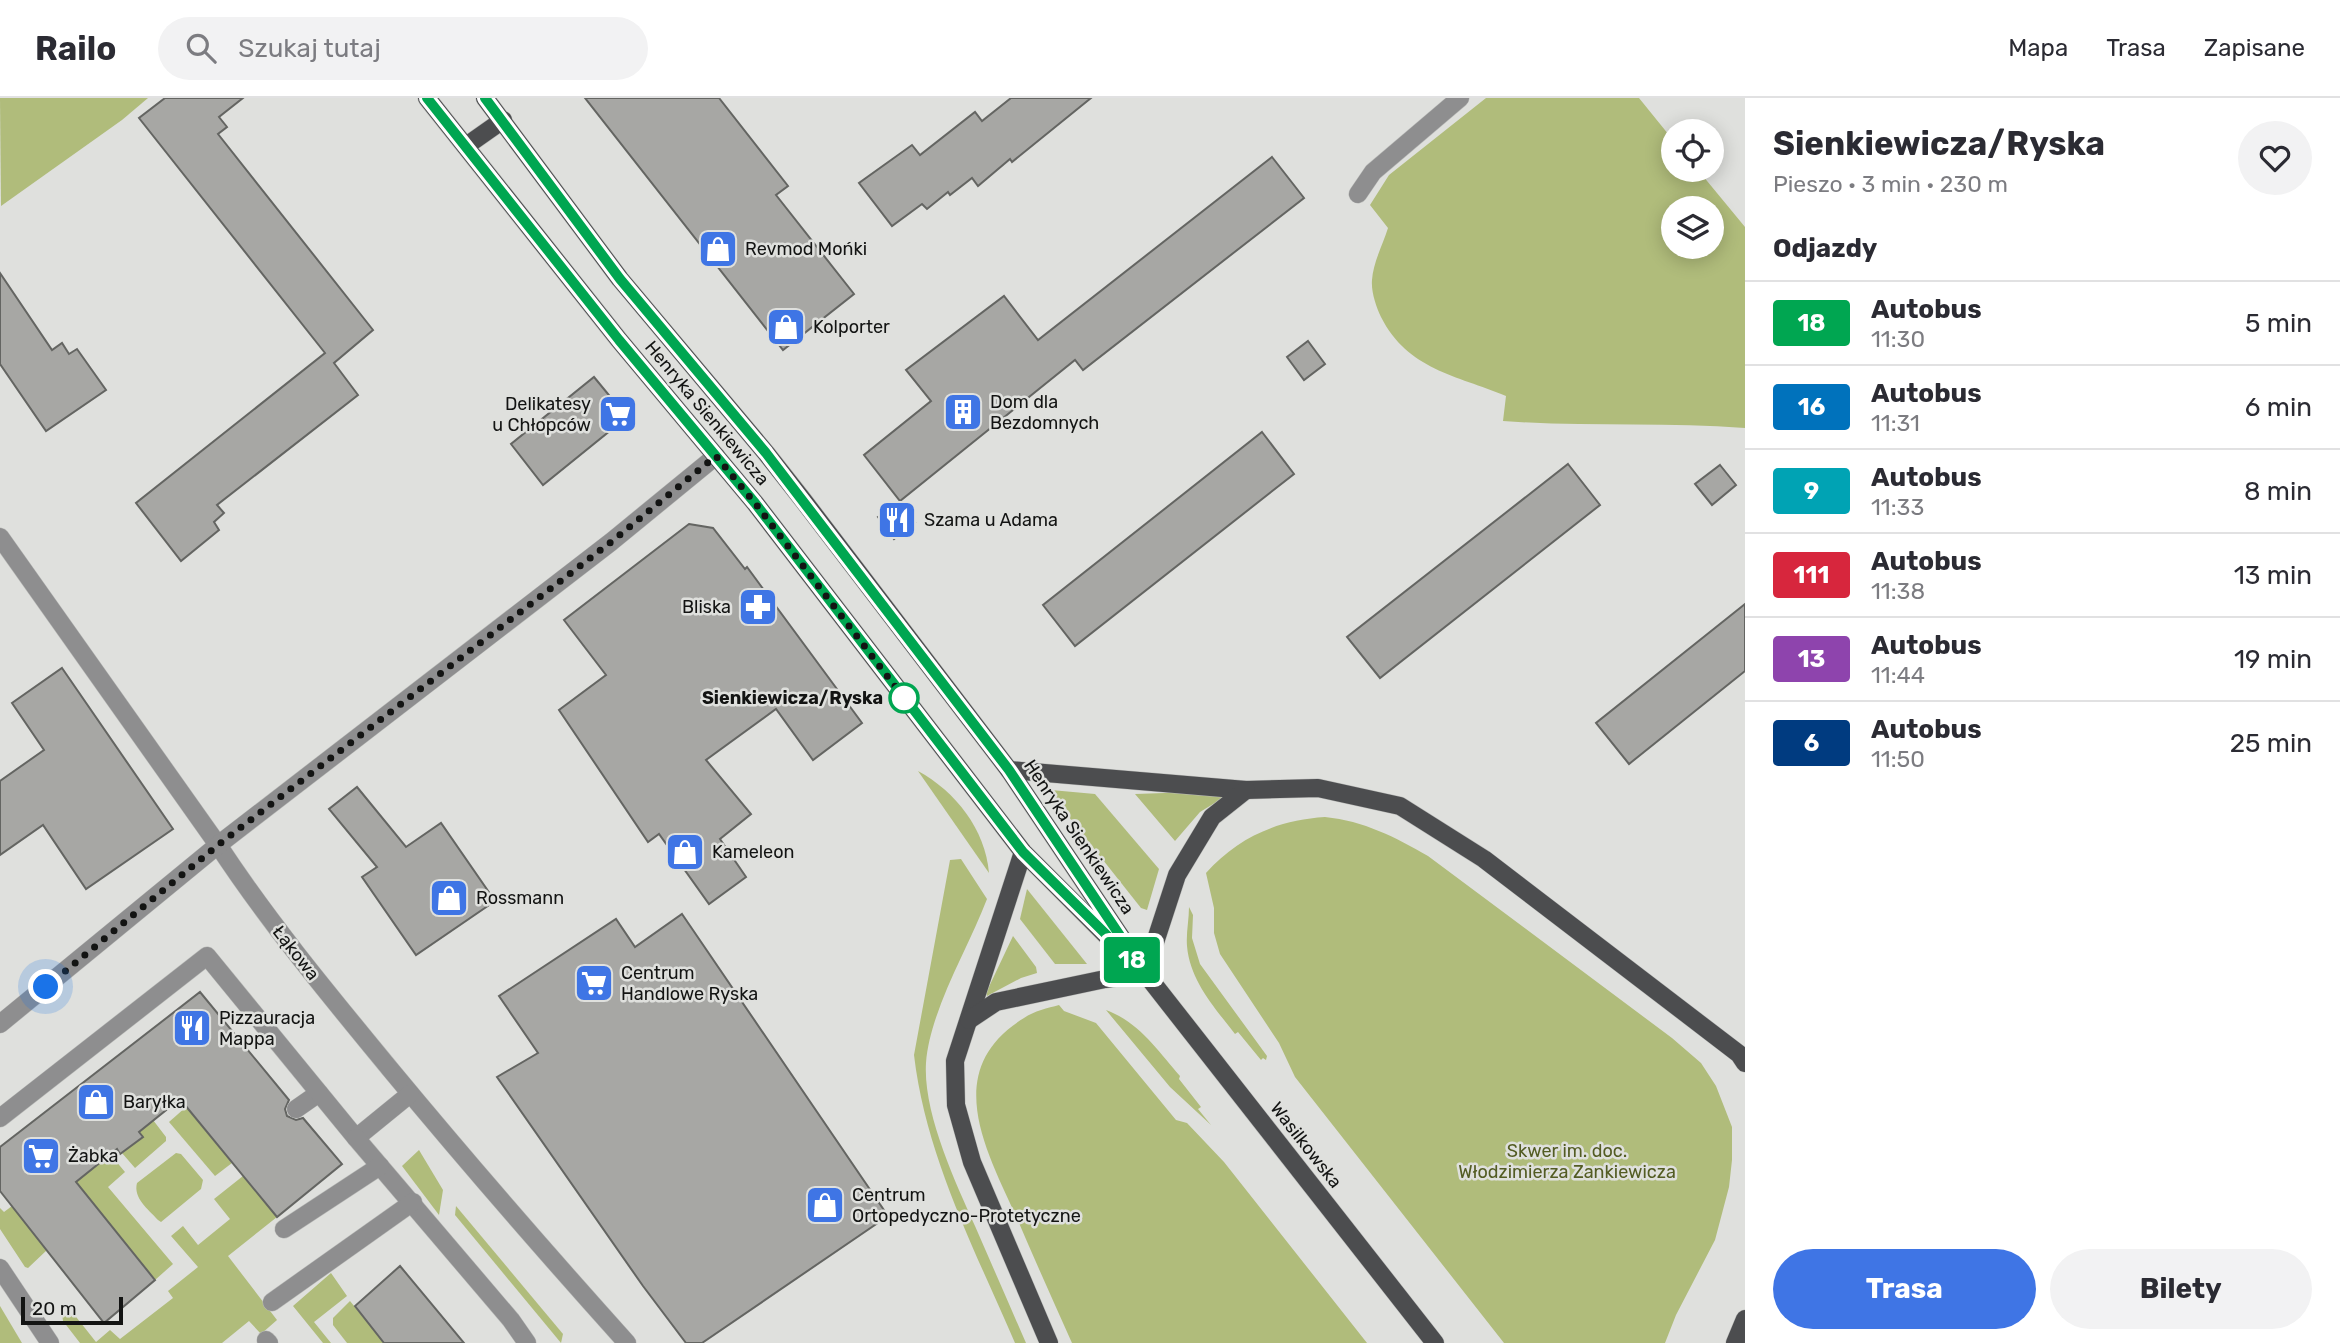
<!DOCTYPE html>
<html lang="pl">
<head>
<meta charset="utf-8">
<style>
  :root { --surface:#fff; --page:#f2f2f3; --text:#2b2b33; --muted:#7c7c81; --line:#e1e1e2; --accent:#3f75e5 }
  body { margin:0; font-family:Rubik,sans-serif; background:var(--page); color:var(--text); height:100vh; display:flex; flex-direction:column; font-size:26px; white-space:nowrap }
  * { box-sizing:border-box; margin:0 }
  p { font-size:23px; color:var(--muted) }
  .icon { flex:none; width:38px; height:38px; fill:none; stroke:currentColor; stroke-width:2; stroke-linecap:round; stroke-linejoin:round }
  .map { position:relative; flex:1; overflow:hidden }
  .sheet { display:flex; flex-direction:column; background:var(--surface); width:595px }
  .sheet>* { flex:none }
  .badge { padding:0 14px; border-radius:5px; font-size:24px; line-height:46px }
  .controls { position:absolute; left:1661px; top:21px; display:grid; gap:14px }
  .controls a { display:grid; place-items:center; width:63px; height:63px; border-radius:50%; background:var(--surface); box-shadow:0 4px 18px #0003; font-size:35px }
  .scale { position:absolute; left:21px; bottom:18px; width:102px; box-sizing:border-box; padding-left:7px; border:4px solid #131413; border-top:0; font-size:19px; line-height:24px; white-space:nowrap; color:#131413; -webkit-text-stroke:5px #dfe0dd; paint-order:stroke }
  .you { position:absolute; width:35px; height:35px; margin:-18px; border:5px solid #fff; border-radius:50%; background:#1a73e8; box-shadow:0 0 0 10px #1a73e833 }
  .map>.badge { position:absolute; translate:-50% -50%; box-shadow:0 0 0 4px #fff }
  h2 { padding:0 28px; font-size:26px; line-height:63px }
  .round { display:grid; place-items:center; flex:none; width:74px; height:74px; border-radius:37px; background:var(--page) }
  .head { display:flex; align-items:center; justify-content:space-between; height:119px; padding:0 28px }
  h1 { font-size:33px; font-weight:700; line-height:52px }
  .action { display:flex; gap:14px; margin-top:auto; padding:14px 28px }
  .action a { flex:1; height:80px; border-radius:42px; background:var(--accent); color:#fff; font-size:28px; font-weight:700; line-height:80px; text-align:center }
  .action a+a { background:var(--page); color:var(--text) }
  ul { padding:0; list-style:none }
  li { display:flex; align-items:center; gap:21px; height:84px; padding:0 28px; border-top:2px solid var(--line) }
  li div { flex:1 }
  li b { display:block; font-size:26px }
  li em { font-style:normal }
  li .badge { min-width:77px; font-weight:700; text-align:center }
  header { display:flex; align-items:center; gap:42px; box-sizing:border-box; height:98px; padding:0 35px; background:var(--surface); border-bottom:2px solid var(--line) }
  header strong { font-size:33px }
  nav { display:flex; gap:38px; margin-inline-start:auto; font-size:24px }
  .search { width:490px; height:63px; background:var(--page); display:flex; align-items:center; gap:18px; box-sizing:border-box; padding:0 24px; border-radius:38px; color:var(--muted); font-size:26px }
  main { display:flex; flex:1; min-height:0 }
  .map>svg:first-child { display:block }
  .green { fill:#b0bc7b; fill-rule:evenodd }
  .building { fill:#a7a7a4; stroke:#646562; stroke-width:2 }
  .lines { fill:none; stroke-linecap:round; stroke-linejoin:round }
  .minor-casing { stroke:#babbb9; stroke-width:19 }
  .major-casing { stroke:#babbb9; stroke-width:19 }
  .minor { stroke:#8e8e8f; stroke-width:18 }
  .major { stroke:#4c4d4f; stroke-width:18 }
  .line-casing { stroke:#fff; stroke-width:16 }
  .line { stroke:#00a651; stroke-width:10 }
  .walk { stroke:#131413; stroke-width:7; stroke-dasharray:0 12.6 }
  .stop-dot { fill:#fff; stroke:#00a651; stroke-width:3.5 }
  .labels { text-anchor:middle; stroke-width:5; stroke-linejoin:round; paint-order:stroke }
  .poi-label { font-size:18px; fill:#131413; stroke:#dfe0dd; text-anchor:start }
  .street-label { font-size:18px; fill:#131413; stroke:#dfe0dd }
  .stop-label { font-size:18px; font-weight:bold; fill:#131413; stroke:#dfe0dd; text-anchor:end }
  .park-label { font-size:18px; fill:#535c23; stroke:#dfe0dd }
</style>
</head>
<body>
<header>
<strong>Railo</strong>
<div class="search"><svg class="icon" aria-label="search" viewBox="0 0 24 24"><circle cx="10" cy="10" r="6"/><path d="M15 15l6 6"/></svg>Szukaj tutaj</div>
<nav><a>Mapa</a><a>Trasa</a><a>Zapisane</a></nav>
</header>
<main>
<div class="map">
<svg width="1745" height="1245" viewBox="0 0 1745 1245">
  <rect width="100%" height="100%" fill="#dfe0dd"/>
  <!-- green -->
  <g class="green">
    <polygon points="0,0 148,0 122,22 1,108"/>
    <path d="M 1486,0 L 1639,0 L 1673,42 L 1673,72 L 1698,72 L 1745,129 L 1745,330 C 1664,324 1584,329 1503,323 L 1506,298 C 1456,277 1408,272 1381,219 C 1376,208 1371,194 1372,182 C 1373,165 1383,146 1388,130 L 1370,107 L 1389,77 ZM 1673,110 L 1712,110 L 1712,149 L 1673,149 Z"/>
    <path d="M 918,673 C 956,694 985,731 989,775 Z"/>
    <polygon points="1051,692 1095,696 1159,771 1147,812 1141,810 1050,695"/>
    <polygon points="1222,693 1223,700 1200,714 1175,743 1135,696"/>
    <path d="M 1325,719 C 1364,723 1395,739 1428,758 L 1672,940 L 1701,965 L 1716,988 L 1732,1029 L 1732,1062 L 1729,1089 L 1715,1142 L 1676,1217 L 1665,1245 L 1504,1245 L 1295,979 L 1279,945 L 1220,856 L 1214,835 L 1214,810 L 1206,775 C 1238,739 1278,722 1325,719 Z"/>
    <path d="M 961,761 L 987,801 C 968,851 930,912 926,965 C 923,1015 955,1083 975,1128 C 992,1167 1009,1206 1026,1245 L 1015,1245 C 975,1152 926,1059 914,957 L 950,762 Z"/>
    <polygon points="1027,791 1087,866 1055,866 1020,821"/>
    <path d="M 1189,809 L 1193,817 L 1192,840 L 1200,866 L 1267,958 L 1266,962 L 1263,960 L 1261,962 L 1238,934 L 1235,936 C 1215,910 1190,883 1187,848 C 1186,835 1189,822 1189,809 Z"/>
    <polygon points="1013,838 1036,869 1037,875 1021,880 987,898 986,895"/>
    <path d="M 1059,907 L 1064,913 L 1096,925 L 1176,1022 L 1187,1025 L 1224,1064 L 1367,1245 L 1072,1245 C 1053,1203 1034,1160 1016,1118 C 985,1050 941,971 1024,920 C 1034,913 1048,910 1059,907 Z"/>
    <path d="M 1106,912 C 1139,924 1158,953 1180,978 L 1179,981 L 1201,1009 L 1198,1011 L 1211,1027 L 1170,989 Z"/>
    <polygon points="186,1009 232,1065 215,1078 169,1024"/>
    <polygon points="153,1022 166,1039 166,1043 135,1070 122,1055 142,1039 139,1034"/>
    <polygon points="419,1052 443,1092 439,1117 402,1068"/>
    <path d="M 176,1055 L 181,1056 L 203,1082 L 201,1091 L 161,1124 L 158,1122 C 148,1111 133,1100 137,1085 Z"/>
    <polygon points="110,1056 125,1074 108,1089 173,1166 155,1182 76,1084"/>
    <polygon points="243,1078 277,1119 228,1158 277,1222 261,1236 249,1223 222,1245 80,1245 63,1223 62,1215 69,1210 96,1244 110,1232 120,1241 173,1200 168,1193 198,1169 171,1138 183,1128 198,1147 230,1121 214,1101"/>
    <polygon points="12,1108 47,1152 28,1170 25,1169 0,1131 0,1110 4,1114"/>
    <polygon points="456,1108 563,1236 561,1245 455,1117"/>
    <polygon points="331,1175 347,1198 314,1224 331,1245 323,1245 293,1208"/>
    <polygon points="350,1203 384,1245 347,1245 333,1227 333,1220"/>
    <polygon points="0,1208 22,1245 0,1245"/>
  </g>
  <!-- building -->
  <g class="building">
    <polygon points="165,0 243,0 219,19 227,29 218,36 373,232 334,265 358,297 217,407 224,415 214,424 219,432 181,463 136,405 325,255 139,20"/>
    <polygon points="585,0 719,0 788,88 776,97 854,196 783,252"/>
    <polygon points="1011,0 1091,0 1012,64 1010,61 978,88 972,80 950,97 948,94 927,111 922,106 892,128 859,85 912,47 920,57 975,14 982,23"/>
    <polygon points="1272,59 1304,100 1083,272 1075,262 900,403 864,357 931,303 906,272 1004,198 1038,242"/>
    <polygon points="0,175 52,252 62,245 69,256 77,251 106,292 46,333 0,266"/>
    <polygon points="1308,243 1325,266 1304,282 1287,259"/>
    <polygon points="594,279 627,319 543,387 511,346"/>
    <polygon points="1262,334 1294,376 1075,548 1043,507"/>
    <polygon points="1568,366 1600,407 1380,580 1347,539"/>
    <polygon points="1720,367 1736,387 1712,407 1695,386"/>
    <polygon points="899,404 915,424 894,441 878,419"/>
    <polygon points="689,426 713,430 745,471 747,469 862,625 813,662 776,611 706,662 751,716 720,741 746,779 709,806 659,736 648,744 559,612 606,577 564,522"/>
    <polygon points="1745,506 1745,573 1629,666 1596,625"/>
    <polygon points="62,570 173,731 86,791 43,727 0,757 0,683 44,652 12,605"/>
    <polygon points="357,689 406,749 441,725 495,803 416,857 362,779 377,769 329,711"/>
    <polygon points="682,816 888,1118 702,1245 686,1245 643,1188 497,979 538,955 499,898 616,821 635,849"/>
    <polygon points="200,894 289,1002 285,1011 287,1018 296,1022 303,1020 342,1066 277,1119 180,1001 139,1034 143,1039 120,1056 117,1051 76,1084 155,1182 104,1225 0,1093 0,1049"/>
    <polygon points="400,1168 464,1245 384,1245 355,1208"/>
  </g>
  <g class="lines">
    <!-- minor casing -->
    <g class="minor-casing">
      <g id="minor">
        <polyline points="1358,96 1373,74 1460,0"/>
        <path d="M 0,439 L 218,747 C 270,826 330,898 390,971 C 467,1064 546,1155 627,1245"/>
        <polyline points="0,926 218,747 611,444 716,358"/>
        <polyline points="296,1011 319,995"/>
        <polyline points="0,1020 207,858 356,1040 410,996"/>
        <polyline points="356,1040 511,1222 527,1245"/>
        <polyline points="284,1131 380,1068"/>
        <polyline points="0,1170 50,1245"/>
        <polyline points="272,1204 413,1104"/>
        <polyline points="266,1242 269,1245"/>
      </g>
    </g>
    <!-- major casing -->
    <g class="major-casing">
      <g id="major">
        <polyline points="427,0 619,242 755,405 1023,754 1117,848"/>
        <polyline points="485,0 620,181 766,355 803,402 1009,672 1145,875 1435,1245"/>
        <polyline points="466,48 503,22"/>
        <polyline points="1009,672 1246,692 1318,690 1400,708 1484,761 1739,956 1745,965"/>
        <polyline points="1023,754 955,963 956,1007 972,1064 1049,1245"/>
        <polyline points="1145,875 1177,777 1212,719 1246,692"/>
        <polyline points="969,922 996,904 1105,881 1145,875"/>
        <polyline points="1735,1245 1745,1221"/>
      </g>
    </g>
    <!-- minor -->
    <use href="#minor" class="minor"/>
    <!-- major -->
    <use href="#major" class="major"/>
  </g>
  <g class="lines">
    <!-- line casing -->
    <g class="line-casing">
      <polyline id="line" points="427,0 619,242 755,405 1023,754 1145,875 1009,672 766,355 620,181 485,0"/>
    </g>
    <!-- line -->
    <use href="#line" class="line"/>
    <!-- walk -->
    <polyline class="walk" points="46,889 218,747 611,444 716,358 755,405 904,600"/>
  </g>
  <!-- icons -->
  <defs>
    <g id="shop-square" transform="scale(2.0125)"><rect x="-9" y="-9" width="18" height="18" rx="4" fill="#3f75e5" stroke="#dfe0dd"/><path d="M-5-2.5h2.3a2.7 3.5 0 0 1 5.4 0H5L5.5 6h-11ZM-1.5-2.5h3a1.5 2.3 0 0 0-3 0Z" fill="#fff"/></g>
    <g id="building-square" transform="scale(2.0125)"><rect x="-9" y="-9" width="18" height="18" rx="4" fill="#3f75e5" stroke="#dfe0dd"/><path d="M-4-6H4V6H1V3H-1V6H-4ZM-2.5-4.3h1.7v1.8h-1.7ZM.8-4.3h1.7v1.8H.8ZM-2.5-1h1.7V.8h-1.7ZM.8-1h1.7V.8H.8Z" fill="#fff"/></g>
    <g id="supermarket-square" transform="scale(2.0125)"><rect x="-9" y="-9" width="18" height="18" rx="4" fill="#3f75e5" stroke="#dfe0dd"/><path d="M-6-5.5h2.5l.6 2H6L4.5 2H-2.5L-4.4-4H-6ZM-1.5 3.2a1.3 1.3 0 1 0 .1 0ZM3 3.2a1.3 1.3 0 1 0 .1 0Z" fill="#fff"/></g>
    <g id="restaurant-square" transform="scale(2.0125)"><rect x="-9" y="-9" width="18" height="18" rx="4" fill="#3f75e5" stroke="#dfe0dd"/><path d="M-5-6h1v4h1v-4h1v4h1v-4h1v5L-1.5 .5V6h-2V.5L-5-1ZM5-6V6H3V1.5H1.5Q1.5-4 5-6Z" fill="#fff"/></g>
    <g id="pharmacy-square" transform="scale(2.0125)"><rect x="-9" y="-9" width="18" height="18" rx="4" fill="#3f75e5" stroke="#dfe0dd"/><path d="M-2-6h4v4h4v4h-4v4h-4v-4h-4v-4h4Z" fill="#fff"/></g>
  </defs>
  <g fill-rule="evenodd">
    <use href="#shop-square" x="718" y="151"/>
    <use href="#shop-square" x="786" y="229"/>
    <use href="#building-square" x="963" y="314"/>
    <use href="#supermarket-square" x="618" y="316"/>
    <use href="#restaurant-square" x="897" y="422"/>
    <use href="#pharmacy-square" x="758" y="509"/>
    <use href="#shop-square" x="685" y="754"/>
    <use href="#shop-square" x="449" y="800"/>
    <use href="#supermarket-square" x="594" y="885"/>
    <use href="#restaurant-square" x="192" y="930"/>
    <use href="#shop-square" x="96" y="1004"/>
    <use href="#supermarket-square" x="41" y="1058"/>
    <use href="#shop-square" x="825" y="1107"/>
  </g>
  <!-- markers -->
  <circle class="stop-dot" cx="904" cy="600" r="14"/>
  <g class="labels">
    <!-- poi labels -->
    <g class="poi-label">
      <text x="745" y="157">Revmod Mońki</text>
      <text x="813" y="235">Kolporter</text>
      <text x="990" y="310">Dom dla<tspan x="990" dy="21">Bezdomnych</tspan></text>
      <text x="591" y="312" text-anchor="end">Delikatesy<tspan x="591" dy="21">u Chłopców</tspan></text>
      <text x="924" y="428">Szama u Adama</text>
      <text x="731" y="515" text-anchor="end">Bliska</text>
      <text x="712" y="760">Kameleon</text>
      <text x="476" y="806">Rossmann</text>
      <text x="621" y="881">Centrum<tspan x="621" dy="21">Handlowe Ryska</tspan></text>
      <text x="219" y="926">Pizzauracja<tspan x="219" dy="21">Mappa</tspan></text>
      <text x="123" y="1010">Baryłka</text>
      <text x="68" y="1064">Żabka</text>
      <text x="852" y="1103">Centrum<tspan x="852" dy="21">Ortopedyczno-Protetyczne</tspan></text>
    </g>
    <!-- street labels -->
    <g class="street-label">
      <text transform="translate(707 315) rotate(50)" y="6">Henryka Sienkiewicza</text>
      <text transform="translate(1079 739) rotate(56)" y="6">Henryka Sienkiewicza</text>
      <text transform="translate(296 855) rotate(52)" y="6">Łąkowa</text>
      <text transform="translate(1306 1047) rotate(52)" y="6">Wasilkowska</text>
    </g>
    <!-- stop labels -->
    <g class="stop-label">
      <text x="883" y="606">Sienkiewicza/Ryska</text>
    </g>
    <!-- park labels -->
    <g class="park-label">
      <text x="1567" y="1059">Skwer im. doc.<tspan x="1567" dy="21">Włodzimierza Zankiewicza</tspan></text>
    </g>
  </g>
</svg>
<div class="controls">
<a><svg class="icon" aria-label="locate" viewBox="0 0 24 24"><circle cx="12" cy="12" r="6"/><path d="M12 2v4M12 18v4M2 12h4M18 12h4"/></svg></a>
<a><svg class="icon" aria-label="layers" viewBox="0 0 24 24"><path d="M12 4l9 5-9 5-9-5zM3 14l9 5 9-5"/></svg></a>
</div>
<div class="scale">20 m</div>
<div class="you" style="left:46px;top:889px"></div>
<b class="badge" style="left:1132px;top:862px;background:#00a651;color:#fff">18</b>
</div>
<section class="sheet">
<div class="head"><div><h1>Sienkiewicza/Ryska</h1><p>Pieszo · 3 min · 230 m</p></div><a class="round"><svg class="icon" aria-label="heart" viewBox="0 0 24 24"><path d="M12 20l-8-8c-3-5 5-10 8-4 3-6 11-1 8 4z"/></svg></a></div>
<h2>Odjazdy</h2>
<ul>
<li><span class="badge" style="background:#00a651;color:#fff">18</span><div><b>Autobus</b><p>11:30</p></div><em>5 min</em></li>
<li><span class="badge" style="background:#0072bc;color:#fff">16</span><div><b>Autobus</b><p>11:31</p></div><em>6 min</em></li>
<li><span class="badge" style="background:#00a3b4;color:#fff">9</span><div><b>Autobus</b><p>11:33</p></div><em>8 min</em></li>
<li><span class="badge" style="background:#d7263d;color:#fff">111</span><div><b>Autobus</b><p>11:38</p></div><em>13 min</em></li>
<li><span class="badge" style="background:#8e44ad;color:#fff">13</span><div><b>Autobus</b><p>11:44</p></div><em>19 min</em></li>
<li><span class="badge" style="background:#003b80;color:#fff">6</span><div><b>Autobus</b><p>11:50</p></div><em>25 min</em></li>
</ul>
<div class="action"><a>Trasa</a><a>Bilety</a></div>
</section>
</main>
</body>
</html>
